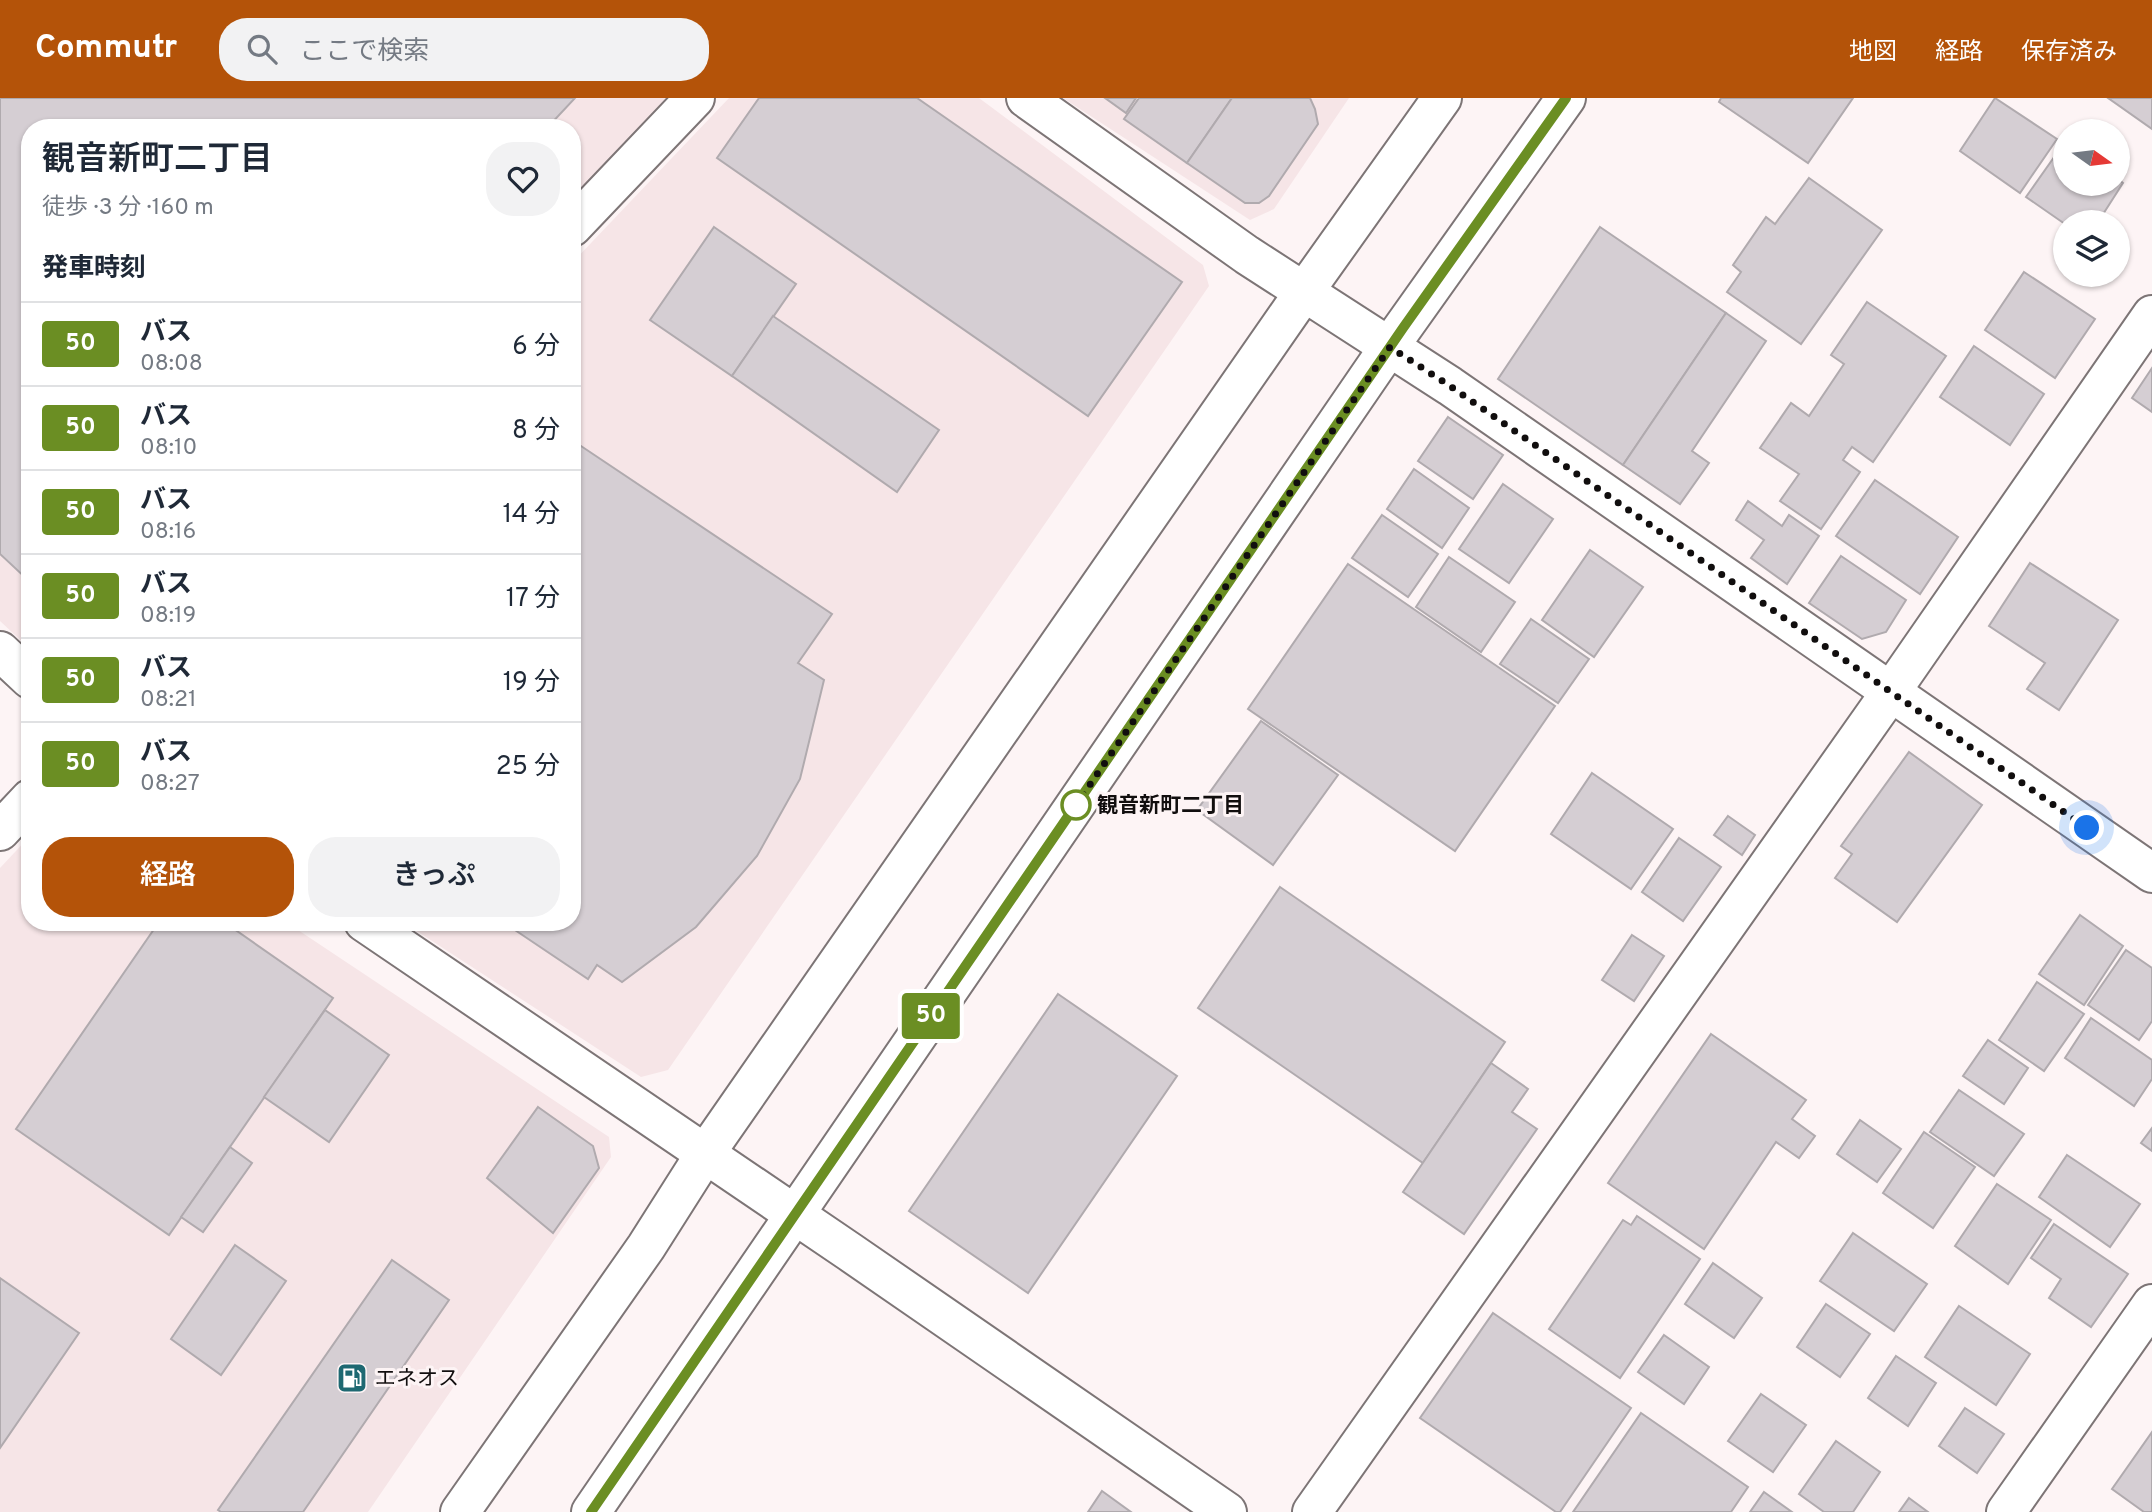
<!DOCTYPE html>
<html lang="ja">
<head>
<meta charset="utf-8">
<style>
  :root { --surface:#fff; --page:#f2f2f3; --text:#1f2937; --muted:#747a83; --line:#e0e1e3; --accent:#b45309 }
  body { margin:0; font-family:Overpass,"Noto Sans JP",sans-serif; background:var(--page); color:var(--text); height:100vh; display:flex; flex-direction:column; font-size:26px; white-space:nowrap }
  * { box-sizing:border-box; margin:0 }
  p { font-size:23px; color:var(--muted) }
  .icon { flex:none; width:38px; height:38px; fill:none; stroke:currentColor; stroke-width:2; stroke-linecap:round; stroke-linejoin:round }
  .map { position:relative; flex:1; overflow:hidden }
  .details { position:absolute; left:21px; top:21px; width:560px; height:812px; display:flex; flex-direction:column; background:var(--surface); border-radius:28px; box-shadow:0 2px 5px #0004 }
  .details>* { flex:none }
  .badge { padding:0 14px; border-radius:5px; font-size:24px; line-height:46px }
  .needle { width:46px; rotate:104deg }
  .buttons { position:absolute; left:2053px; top:21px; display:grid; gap:14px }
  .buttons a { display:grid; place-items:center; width:77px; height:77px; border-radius:50%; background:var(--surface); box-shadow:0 2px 5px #0004; font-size:35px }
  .you { position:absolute; width:35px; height:35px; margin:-18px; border:5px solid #fff; border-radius:50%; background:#1a73e8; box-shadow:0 0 0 10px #1a73e833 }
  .map>.badge { position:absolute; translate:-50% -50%; box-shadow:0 0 0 4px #fff }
  h2 { padding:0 21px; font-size:26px; line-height:63px }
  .round { display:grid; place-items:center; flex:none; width:74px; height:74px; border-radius:28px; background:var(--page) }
  .summary { display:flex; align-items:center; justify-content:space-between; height:119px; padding:0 21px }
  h1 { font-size:33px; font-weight:600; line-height:52px }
  .action { display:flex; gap:14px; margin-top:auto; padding:14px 21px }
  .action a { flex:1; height:80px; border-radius:28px; background:var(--accent); color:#fff; font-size:28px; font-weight:600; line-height:80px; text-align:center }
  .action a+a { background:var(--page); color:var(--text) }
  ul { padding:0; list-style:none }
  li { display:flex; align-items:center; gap:21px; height:84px; padding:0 21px; border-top:2px solid var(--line) }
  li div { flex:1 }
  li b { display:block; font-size:26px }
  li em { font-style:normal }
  li .badge { min-width:77px; font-weight:700; text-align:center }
  header { display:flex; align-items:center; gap:42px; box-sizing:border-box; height:98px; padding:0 35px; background:var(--accent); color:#fff }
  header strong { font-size:33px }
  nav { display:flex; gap:38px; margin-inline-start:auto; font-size:24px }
  .search { width:490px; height:63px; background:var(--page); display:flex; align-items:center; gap:18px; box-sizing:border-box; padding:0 24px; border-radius:28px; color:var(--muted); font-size:26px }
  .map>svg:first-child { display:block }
  .built { fill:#f6e5e7 }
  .building { fill:#d5ced3; stroke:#b0aaae; stroke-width:2 }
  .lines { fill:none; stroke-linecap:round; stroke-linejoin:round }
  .minor-casing { stroke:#7d7576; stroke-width:42 }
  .minor { stroke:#fff; stroke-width:38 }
  .line-casing { stroke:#fff; stroke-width:16 }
  .line { stroke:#6b8e23; stroke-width:10 }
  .walk { stroke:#110e0e; stroke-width:7; stroke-dasharray:0 12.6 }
  .stop-dot { fill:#fff; stroke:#6b8e23; stroke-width:3.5 }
  .labels { text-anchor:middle; stroke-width:6; stroke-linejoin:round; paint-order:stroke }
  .stop-label { font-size:21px; font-weight:bold; fill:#110e0e; stroke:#fdf4f5; text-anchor:start }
  .poi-label { font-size:21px; fill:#110e0e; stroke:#fdf4f5; text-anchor:start }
</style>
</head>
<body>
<header>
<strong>Commutr</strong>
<div class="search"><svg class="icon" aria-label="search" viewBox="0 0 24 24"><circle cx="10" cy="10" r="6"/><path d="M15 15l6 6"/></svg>ここで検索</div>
<nav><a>地図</a><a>経路</a><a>保存済み</a></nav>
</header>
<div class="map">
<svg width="2152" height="1414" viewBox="0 0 2152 1414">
  <rect width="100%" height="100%" fill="#fdf4f5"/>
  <!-- built -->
  <g class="built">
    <polygon points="0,0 666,0 572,100 572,30 30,30 30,551 0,523"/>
    <polygon points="729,0 979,0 1203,167 1209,188 668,972 641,979 403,824 572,824 572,165"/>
    <polygon points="1063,0 1349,0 1274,111 1250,122"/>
    <polygon points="30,738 30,824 286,824 609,1039 611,1059 368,1414 0,1414 0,770"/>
  </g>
  <!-- building -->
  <g class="building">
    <polygon points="0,0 575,0 547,30 30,30 30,484 0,456"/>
    <polygon points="759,0 917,0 1182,184 1088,318 717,60"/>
    <polygon points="1105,0 1136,0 1126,15"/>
    <polygon points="1139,0 1232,0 1187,65 1124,21"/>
    <polygon points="1232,0 1310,0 1315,11 1318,26 1269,98 1259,105 1245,105 1187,65"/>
    <polygon points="1721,0 1853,0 1808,65 1719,4"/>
    <polygon points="1995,0 2057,41 2020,95 1960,53"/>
    <polygon points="2108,0 2152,0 2152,31"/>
    <polygon points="2064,45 2065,86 2118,86 2118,81 2123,85 2098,124 2065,126 2026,99"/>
    <polygon points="1809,80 1882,132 1801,246 1727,194 1741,174 1733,167 1766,119 1775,126"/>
    <polygon points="714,129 796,186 732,278 650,222"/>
    <polygon points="1600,129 1726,215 1623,367 1498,281"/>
    <polygon points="2024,174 2095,221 2055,280 1985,232"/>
    <polygon points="1867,204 1946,258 1873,364 1852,349 1843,362 1860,374 1821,431 1780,403 1799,376 1760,350 1791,305 1809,318 1844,266 1831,257"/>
    <polygon points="1726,215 1766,243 1692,353 1709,365 1680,406 1623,367"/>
    <polygon points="773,218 939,332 897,394 732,278"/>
    <polygon points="1974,248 2044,296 2010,347 1940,299"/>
    <polygon points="2152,270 2152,314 2132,300"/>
    <polygon points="1448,319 1503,357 1473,401 1418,363"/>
    <polygon points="572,342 832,516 798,565 824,582 800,681 757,758 696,829 622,884 597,867 588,881 503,824 572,824"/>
    <polygon points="1414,371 1469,410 1442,450 1387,411"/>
    <polygon points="1875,382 1958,439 1920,496 1836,438"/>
    <polygon points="1503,386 1553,421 1509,485 1459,451"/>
    <polygon points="1748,403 1782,428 1789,417 1819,438 1787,486 1751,460 1764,442 1736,422"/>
    <polygon points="1382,417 1438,456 1408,499 1352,460"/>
    <polygon points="1590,452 1643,489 1594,559 1542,522"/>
    <polygon points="1841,458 1906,502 1886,534 1862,541 1809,505"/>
    <polygon points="1449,459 1515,504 1481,554 1416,509"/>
    <polygon points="2030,465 2118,522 2059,612 2027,591 2045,565 1989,528"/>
    <polygon points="1348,466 1555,608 1455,753 1248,611"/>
    <polygon points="1531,521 1589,561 1558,605 1500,566"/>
    <polygon points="1261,623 1338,677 1273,767 1197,712"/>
    <polygon points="1909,654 1982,707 1897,824 1835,780 1852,756 1841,748"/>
    <polygon points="1592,675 1673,731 1631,791 1551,736"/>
    <polygon points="1728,718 1755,737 1742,757 1714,737"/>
    <polygon points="1679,740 1721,769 1683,823 1642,794"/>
    <polygon points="1280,789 1505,944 1423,1065 1198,910"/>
    <polygon points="2080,817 2123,848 2084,907 2039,876"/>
    <polygon points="159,824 224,824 333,900 169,1137 16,1031"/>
    <polygon points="1632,837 1664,858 1634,903 1602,882"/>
    <polygon points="2126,852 2152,870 2152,923 2139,942 2088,907"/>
    <polygon points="2037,884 2084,916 2044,973 1999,942"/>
    <polygon points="1058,896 1177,978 1028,1195 909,1113"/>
    <polygon points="325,912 389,957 329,1044 264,999"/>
    <polygon points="2091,920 2152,962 2152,981 2134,1008 2065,960"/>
    <polygon points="1711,936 1806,1002 1792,1021 1815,1038 1799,1060 1776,1044 1704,1151 1608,1085"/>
    <polygon points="1988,942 2028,970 2004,1006 1963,978"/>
    <polygon points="1491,965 1528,991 1512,1014 1537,1031 1464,1136 1403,1094"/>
    <polygon points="1959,992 2024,1036 1994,1078 1930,1034"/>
    <polygon points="538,1009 593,1048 599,1070 553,1135 487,1080"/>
    <polygon points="1860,1022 1901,1051 1877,1084 1837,1056"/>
    <polygon points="2152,1030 2152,1053 2141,1045"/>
    <polygon points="1924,1034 1975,1069 1933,1130 1883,1095"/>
    <polygon points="230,1049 252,1065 203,1134 181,1119"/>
    <polygon points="2067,1057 2140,1106 2110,1149 2039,1099"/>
    <polygon points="1997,1086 2051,1122 2008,1186 1955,1148"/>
    <polygon points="1637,1118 1700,1161 1620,1280 1549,1231 1623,1122 1631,1127"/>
    <polygon points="2054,1126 2128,1176 2091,1229 2049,1200 2061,1181 2031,1160"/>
    <polygon points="1853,1135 1927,1186 1894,1233 1820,1183"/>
    <polygon points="235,1147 286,1183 221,1277 171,1241"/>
    <polygon points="392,1162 449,1202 303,1414 221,1414 218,1412"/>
    <polygon points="1713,1165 1762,1200 1734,1240 1685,1206"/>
    <polygon points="0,1180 79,1235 0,1350"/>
    <polygon points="1826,1206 1870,1236 1840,1279 1797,1249"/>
    <polygon points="1959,1208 2030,1256 1996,1307 1925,1259"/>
    <polygon points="1493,1215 1631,1310 1560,1414 1556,1414 1420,1320"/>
    <polygon points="1664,1237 1709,1269 1684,1306 1638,1274"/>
    <polygon points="1896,1258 1936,1285 1908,1328 1868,1300"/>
    <polygon points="1761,1296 1806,1327 1773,1374 1728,1343"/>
    <polygon points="1965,1310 2004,1336 1977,1375 1939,1348"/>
    <polygon points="1641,1315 1748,1389 1731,1414 1573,1414"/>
    <polygon points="2152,1334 2152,1414 2144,1414 2112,1391"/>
    <polygon points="1836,1343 1880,1374 1853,1414 1824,1414 1799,1396"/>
    <polygon points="1102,1393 1131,1414 1088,1414"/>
    <polygon points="1764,1394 1792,1414 1750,1414"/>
    <polygon points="1909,1400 1928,1414 1899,1414"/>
  </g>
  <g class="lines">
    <!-- minor casing -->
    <g class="minor-casing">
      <g id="minor">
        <polyline points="1026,0 1247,157 1450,288 2152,775"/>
        <polyline points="572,129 695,0"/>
        <polyline points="0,553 30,581"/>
        <polyline points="0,733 30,701"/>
        <polyline points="364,824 850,1154 1227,1414"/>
        <polyline points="460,1414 646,1149 705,1056 1304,194 1442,0"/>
        <polyline points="591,1414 1389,249 1566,0"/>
        <polyline points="1312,1414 1890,595 2152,217"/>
        <polyline points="2006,1414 2152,1206"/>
      </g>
    </g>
    <!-- minor -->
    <use href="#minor" class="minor"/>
  </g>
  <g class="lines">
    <!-- line casing -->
    <g class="line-casing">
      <polyline id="line" points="591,1414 1403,230 1566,0"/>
    </g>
    <!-- line -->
    <use href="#line" class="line"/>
    <!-- walk -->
    <polyline class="walk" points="1076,707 1390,249 1450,288 2087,730"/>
  </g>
  <!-- icons -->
  <defs>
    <g id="fuel-square" transform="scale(1.575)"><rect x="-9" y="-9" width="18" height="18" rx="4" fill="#1e6972" stroke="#fdf4f5"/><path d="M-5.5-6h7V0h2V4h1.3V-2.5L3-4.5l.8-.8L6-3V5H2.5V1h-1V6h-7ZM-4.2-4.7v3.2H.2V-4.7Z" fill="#fff"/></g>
  </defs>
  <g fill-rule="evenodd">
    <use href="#fuel-square" x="352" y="1280"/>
  </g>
  <!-- markers -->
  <circle class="stop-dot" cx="1076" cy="707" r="14"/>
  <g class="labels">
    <!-- stop labels -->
    <g class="stop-label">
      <text x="1097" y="714">観音新町二丁目</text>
    </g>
    <!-- poi labels -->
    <g class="poi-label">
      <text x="375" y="1287">エネオス</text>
    </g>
  </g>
</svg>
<div class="buttons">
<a><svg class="needle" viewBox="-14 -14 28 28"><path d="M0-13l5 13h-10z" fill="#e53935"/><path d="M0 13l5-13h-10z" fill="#747a83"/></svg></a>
<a><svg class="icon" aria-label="layers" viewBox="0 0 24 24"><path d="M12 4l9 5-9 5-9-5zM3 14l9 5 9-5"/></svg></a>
</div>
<div class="you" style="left:2087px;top:730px"></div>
<b class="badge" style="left:931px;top:918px;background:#6b8e23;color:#fff">50</b>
<section class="details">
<div class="summary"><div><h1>観音新町二丁目</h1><p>徒歩 · 3 分 · 160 m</p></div><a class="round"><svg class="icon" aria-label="heart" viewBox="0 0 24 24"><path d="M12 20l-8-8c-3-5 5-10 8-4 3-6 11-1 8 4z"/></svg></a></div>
<h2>発車時刻</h2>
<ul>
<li><span class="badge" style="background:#6b8e23;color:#fff">50</span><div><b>バス</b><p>08:08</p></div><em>6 分</em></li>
<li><span class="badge" style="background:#6b8e23;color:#fff">50</span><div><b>バス</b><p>08:10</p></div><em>8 分</em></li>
<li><span class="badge" style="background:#6b8e23;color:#fff">50</span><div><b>バス</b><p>08:16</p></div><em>14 分</em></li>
<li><span class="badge" style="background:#6b8e23;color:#fff">50</span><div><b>バス</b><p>08:19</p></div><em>17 分</em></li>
<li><span class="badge" style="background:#6b8e23;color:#fff">50</span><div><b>バス</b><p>08:21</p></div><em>19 分</em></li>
<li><span class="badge" style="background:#6b8e23;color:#fff">50</span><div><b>バス</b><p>08:27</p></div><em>25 分</em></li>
</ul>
<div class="action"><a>経路</a><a>きっぷ</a></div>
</section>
</div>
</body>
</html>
